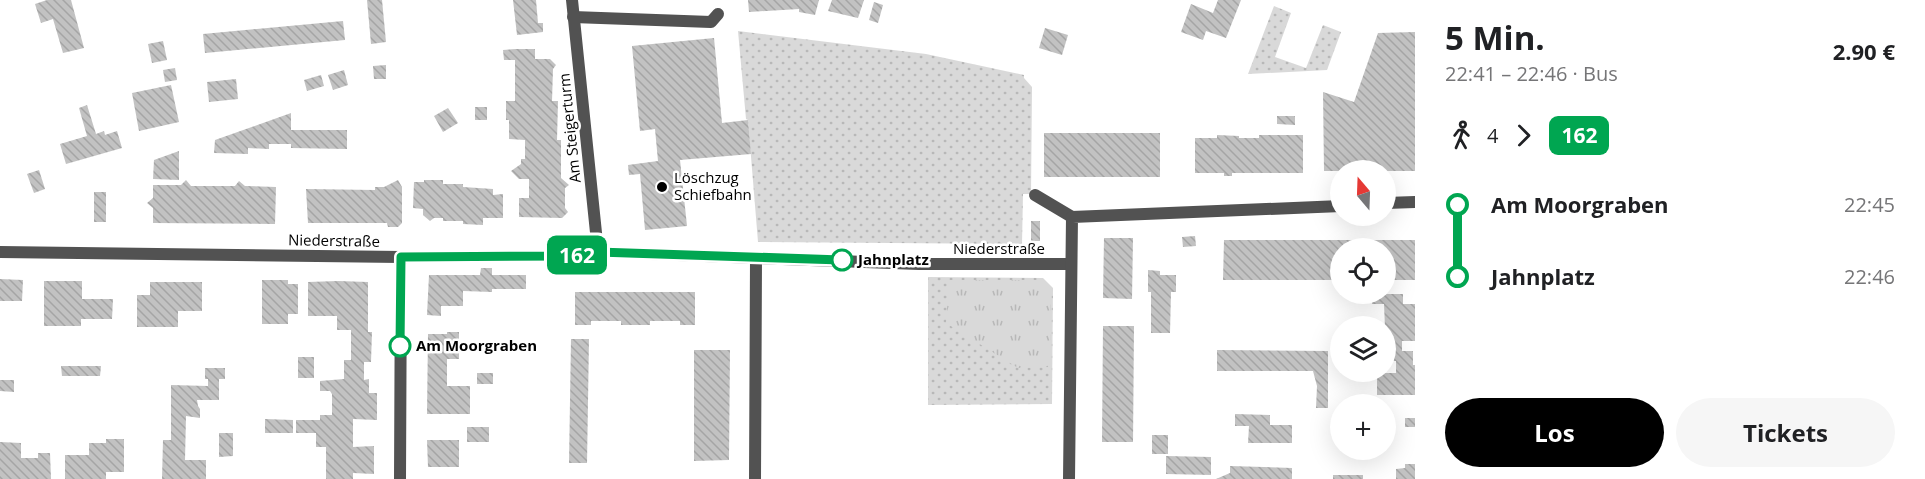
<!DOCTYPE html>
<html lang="de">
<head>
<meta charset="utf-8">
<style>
  :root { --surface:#fff; --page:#f6f6f6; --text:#202124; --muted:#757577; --accent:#000 }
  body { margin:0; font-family:"Open Sans",sans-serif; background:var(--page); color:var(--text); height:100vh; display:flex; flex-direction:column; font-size:22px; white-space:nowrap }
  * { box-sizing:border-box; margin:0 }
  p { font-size:20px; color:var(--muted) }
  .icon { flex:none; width:33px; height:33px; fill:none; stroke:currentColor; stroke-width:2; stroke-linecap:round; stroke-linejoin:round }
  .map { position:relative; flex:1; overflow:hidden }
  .sheet { display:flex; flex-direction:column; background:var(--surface); width:510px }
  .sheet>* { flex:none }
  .badge { padding:0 12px; border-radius:9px; font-size:21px; line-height:39px }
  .needle { width:39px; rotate:341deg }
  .fabs { position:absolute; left:1330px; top:160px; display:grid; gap:12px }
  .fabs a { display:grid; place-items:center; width:66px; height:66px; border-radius:50%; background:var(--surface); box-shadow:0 6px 24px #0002; font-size:30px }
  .map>.badge { position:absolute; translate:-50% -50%; box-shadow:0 0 0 3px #fff }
  .legs { display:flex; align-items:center; gap:9px; height:66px; padding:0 30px; font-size:20px }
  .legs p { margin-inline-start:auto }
  .headline { display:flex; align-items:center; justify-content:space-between; height:102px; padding:0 30px }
  h1 { font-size:33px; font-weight:700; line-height:45px }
  .button { display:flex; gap:12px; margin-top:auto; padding:12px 30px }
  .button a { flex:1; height:69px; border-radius:36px; background:var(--accent); color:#fff; font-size:24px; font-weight:700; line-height:69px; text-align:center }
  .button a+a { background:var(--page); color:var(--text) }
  ul { padding:0 30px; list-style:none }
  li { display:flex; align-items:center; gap:21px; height:72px; font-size:22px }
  li i { display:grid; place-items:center; width:9px; height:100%; margin:0 8px; background:currentColor }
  li i::after { content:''; width:15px; height:15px; margin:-8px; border:4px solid; border-radius:50%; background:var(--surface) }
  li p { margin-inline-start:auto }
  li:first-child i { background:linear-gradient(#0000 50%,currentColor 0) }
  li:last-child i { background:linear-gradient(currentColor 50%,#0000 0) }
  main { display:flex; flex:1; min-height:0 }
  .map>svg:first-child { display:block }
  .grass { fill:url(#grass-dots) }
  .park { fill:url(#park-tufts) }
  .building { fill:url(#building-back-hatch) }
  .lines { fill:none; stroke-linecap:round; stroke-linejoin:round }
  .service { stroke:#525252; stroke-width:12 }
  .minor { stroke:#525252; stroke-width:12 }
  .line-1-casing { stroke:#fff; stroke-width:14 }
  .line-1 { stroke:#00a651; stroke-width:9 }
  .poi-dot { fill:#000; stroke:#fff; stroke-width:2 }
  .stop-1-dot { fill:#fff; stroke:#00a651; stroke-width:3 }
  .labels { text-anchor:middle; stroke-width:5; stroke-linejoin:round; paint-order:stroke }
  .street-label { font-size:15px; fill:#000; stroke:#fff }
  .poi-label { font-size:15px; fill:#000; stroke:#fff; text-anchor:start }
  .stop-label { font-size:15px; font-weight:bold; fill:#000; stroke:#fff; text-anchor:start }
</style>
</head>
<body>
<main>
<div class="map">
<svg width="1415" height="479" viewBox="0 0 1415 479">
  <defs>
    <pattern id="grass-dots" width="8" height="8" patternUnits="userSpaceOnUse" patternTransform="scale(1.5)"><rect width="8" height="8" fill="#d9d9d9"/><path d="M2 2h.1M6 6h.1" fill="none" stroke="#b8b8b8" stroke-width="1.8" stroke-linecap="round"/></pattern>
    <pattern id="park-tufts" width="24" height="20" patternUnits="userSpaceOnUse" patternTransform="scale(1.5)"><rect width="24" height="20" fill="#d9d9d9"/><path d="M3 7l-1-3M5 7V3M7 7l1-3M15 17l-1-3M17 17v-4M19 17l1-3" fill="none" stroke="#b8b8b8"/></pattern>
    <pattern id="building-back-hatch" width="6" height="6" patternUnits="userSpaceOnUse" patternTransform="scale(1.5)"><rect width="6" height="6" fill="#c2c2c2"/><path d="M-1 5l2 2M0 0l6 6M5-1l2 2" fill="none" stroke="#a5a5a5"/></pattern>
  </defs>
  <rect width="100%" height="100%" fill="#fff"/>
  <!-- grass -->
  <g class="grass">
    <polygon points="1274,6 1291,13 1275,57 1306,68 1323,25 1341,32 1327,70 1248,74"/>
    <polygon points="738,31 926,54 1024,75 1024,78 1032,87 1031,194 1023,194 1022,244 758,242 748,120 746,119"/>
    <polygon points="928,277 1043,278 1053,288 1052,404 928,405"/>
  </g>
  <!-- park -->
  <polygon class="park" points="949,280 1042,280 1051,289 1050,367 1018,368 946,323"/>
  <!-- building -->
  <g class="building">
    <polygon points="47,0 71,0 84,48 63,53 53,19 41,23 35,4"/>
    <polygon points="367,0 382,0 386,42 371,44"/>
    <polygon points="513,0 536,0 538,23 543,23 543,32 517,35"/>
    <polygon points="748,0 819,0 815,15 799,12 799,9 749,12"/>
    <polygon points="832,0 864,0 858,18 828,11"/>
    <polygon points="1218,0 1241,0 1226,38 1206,31 1203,40 1181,32 1191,4 1213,13"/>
    <polygon points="874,2 883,5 878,23 869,20"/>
    <polygon points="343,21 345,40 205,53 203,34"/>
    <polygon points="1045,28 1068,35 1062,55 1039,48"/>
    <polygon points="1415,32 1415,171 1324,171 1323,92 1354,102 1378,33"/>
    <polygon points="714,38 722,123 748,120 751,154 680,160 687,226 645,230 640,174 629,175 628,165 658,161 655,129 640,131 632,46"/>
    <polygon points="163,41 167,60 152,63 148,44"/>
    <polygon points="516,49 535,49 535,59 550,59 556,65 553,69 552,101 558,101 557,140 561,140 561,178 569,185 565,188 565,208 568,212 562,218 519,217 519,198 529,198 529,179 519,179 511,171 521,164 521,159 525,159 525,140 509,139 509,120 506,120 506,101 515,101 515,60 504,60 503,50"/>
    <polygon points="386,65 386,79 374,79 373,66"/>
    <polygon points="175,68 177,80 165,82 163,70"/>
    <polygon points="344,70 348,85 333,90 328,75"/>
    <polygon points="321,75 324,86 307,91 304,80"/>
    <polygon points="236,79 238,99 209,102 207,82"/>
    <polygon points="171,85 179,122 139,131 132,93"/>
    <polygon points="87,105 96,134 104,131 105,135 117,131 122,148 66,164 60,144 87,136 79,108"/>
    <rect x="475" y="107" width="12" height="13"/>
    <polygon points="448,108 458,123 443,132 434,116"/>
    <polygon points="291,113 291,130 347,130 347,149 291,148 291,144 269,144 269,149 248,148 248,154 214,153 215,140"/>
    <polygon points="1277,116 1295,116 1295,125 1277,124"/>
    <rect x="1044" y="133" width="116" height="44"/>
    <polygon points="1217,135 1239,136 1239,138 1259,138 1259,135 1303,135 1303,173 1232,173 1232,176 1224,176 1224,173 1195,173 1195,138 1217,138"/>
    <polygon points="179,151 179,180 153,179 154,160"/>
    <polygon points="39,170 45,189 34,193 27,174"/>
    <polygon points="186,180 191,186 235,186 239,181 245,186 276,187 275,224 153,223 153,208 147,203 153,198 153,185 181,185"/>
    <polygon points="398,180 402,187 402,223 398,227 388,227 387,223 308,223 306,189 375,190 375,187 384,187"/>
    <polygon points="424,180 443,180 443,184 463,184 463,187 493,189 493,195 503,194 503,218 483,218 483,225 463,224 463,221 443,221 443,218 434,218 430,221 423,215 423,209 413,208 414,182 424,182"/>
    <rect x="94" y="192" width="12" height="30"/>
    <rect x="1031" y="221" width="9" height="20"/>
    <polygon points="1195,236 1196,246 1183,247 1182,237"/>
    <polygon points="1104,238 1133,238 1132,299 1103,298"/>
    <polygon points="1224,240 1415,240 1415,280 1386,280 1386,249 1341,249 1341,280 1223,280"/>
    <polygon points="481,268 492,268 492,275 526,275 526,289 492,289 492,292 463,291 463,306 441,306 441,316 427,315 429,275 480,275"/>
    <polygon points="1148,270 1160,271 1160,275 1176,275 1176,292 1171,292 1170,333 1151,333 1151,292 1148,292"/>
    <polygon points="0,279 23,280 22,301 0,301"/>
    <polygon points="262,280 288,280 288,284 298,284 298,314 288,314 288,324 262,324"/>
    <polygon points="44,281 82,281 82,299 113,299 112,319 81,319 81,326 44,326"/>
    <polygon points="338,281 368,282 368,332 372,332 371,362 364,362 364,380 369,379 369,393 377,393 377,420 353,419 353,447 374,446 374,474 353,473 353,479 326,479 326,447 316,447 316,433 296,433 296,420 320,420 320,415 332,415 332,394 330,391 320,391 320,381 344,379 344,360 351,360 351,330 337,330 337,316 308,316 308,282"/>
    <polygon points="150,282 202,282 202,311 178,311 178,327 137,327 137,295 150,295"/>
    <polygon points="575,292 695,292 695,325 680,325 680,321 650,321 650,325 621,325 621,321 591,321 591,325 575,325"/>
    <polygon points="1372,294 1403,294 1403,304 1415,304 1415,341 1402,341 1402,351 1413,351 1413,365 1415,365 1415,395 1377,395 1377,373 1396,373 1396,361 1393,361 1394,351 1386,351 1384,304 1372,304"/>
    <polygon points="1103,326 1134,326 1133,442 1102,442"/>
    <polygon points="447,332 459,332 459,359 447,359 447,386 470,386 470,414 427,414 428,334 447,334"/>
    <polygon points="571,339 589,339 587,463 569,463"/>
    <polygon points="694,350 730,350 729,460 694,461"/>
    <polygon points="1217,350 1328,351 1328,408 1316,408 1317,386 1313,371 1217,371"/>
    <rect x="298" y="357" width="16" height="21"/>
    <polygon points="61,366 101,366 100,376 62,376"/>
    <polygon points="205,368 225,368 225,379 219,379 219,400 197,400 198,406 200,409 200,418 186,416 185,460 206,460 206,479 162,479 163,440 171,440 171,385 208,386 208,379 205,379"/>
    <rect x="477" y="373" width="16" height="11"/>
    <polygon points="0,380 14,380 14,392 0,391"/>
    <polygon points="1235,414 1270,415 1270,425 1292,425 1292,443 1248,443 1249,426 1235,426"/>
    <rect x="1405" y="418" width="10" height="9"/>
    <polygon points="265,419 293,420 293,433 265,433"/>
    <rect x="467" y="427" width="22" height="15"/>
    <polygon points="219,433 233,433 233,456 219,457"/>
    <rect x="1152" y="435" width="16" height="19"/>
    <polygon points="106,439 124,439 124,472 106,472 106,479 65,479 65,455 89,455 89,443 106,443"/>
    <polygon points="427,440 459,440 459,467 428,467"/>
    <polygon points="0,442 21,443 21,458 38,458 38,453 50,453 51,479 0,479"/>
    <polygon points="1166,456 1211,457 1211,475 1166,474"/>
    <polygon points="1405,464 1415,464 1415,479 1396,479 1396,469 1405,468"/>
    <polygon points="1230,466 1292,468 1292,479 1216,479 1230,473"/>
    <rect x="1333" y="475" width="30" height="4"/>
  </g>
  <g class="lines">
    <!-- service -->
    <g class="service">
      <polyline points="573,17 711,22 718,14"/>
      <polyline points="1035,195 1072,217"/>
    </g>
    <!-- minor -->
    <g class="minor">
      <polyline points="572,0 598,252"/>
      <polyline points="1386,203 1415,202"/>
      <polyline points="0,252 401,257 568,256 598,252 919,264 1070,264"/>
      <polyline points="400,479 401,257"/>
      <polyline points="755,479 756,259"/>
      <polyline points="1069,479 1072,217 1341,206"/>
    </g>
  </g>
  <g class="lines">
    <!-- line-1 casing -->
    <g class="line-1-casing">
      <polyline id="line-1" points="400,346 401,257 568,256 598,252 842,260"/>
    </g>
    <!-- line-1 -->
    <use href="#line-1" class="line-1"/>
  </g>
  <!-- markers -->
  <circle class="poi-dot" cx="662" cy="187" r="6"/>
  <g class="stop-1-dot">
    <circle cx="842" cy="260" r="10"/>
    <circle cx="400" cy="346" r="10"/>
  </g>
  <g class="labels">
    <!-- street labels -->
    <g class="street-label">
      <text transform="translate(570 128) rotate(-96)" y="5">Am Steigerturm</text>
      <text transform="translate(334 241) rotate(1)" y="5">Niederstraße</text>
      <text x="999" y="254">Niederstraße</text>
    </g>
    <!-- poi labels -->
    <g class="poi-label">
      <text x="674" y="183">Löschzug<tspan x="674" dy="17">Schiefbahn</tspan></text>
    </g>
    <!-- stop labels -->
    <g class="stop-label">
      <text x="858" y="265">Jahnplatz</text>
      <text x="416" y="351">Am Moorgraben</text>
    </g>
  </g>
</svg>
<div class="fabs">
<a><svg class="needle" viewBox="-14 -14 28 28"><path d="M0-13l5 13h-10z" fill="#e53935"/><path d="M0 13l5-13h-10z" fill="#757577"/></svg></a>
<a><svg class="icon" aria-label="locate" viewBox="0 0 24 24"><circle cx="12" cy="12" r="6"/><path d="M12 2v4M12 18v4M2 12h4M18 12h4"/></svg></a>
<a><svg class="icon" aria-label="layers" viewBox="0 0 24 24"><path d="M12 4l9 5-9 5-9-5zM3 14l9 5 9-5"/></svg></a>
<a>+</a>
</div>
<b class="badge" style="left:577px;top:255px;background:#00a651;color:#fff">162</b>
</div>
<section class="sheet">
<div class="headline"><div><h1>5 Min.</h1><p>22:41 – 22:46 · Bus</p></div><b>2.90 €</b></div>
<div class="legs"><svg class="icon" aria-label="walk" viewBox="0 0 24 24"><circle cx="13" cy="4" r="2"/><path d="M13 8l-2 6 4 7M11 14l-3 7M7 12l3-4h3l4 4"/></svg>4<svg class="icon" aria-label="forward" viewBox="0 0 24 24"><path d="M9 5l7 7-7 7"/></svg><b class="badge" style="background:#00a651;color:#fff">162</b></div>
<ul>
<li><i style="color:#00a651"></i><b>Am Moorgraben</b><p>22:45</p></li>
<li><i style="color:#00a651"></i><b>Jahnplatz</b><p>22:46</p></li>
</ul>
<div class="button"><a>Los</a><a>Tickets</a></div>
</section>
</main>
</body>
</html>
